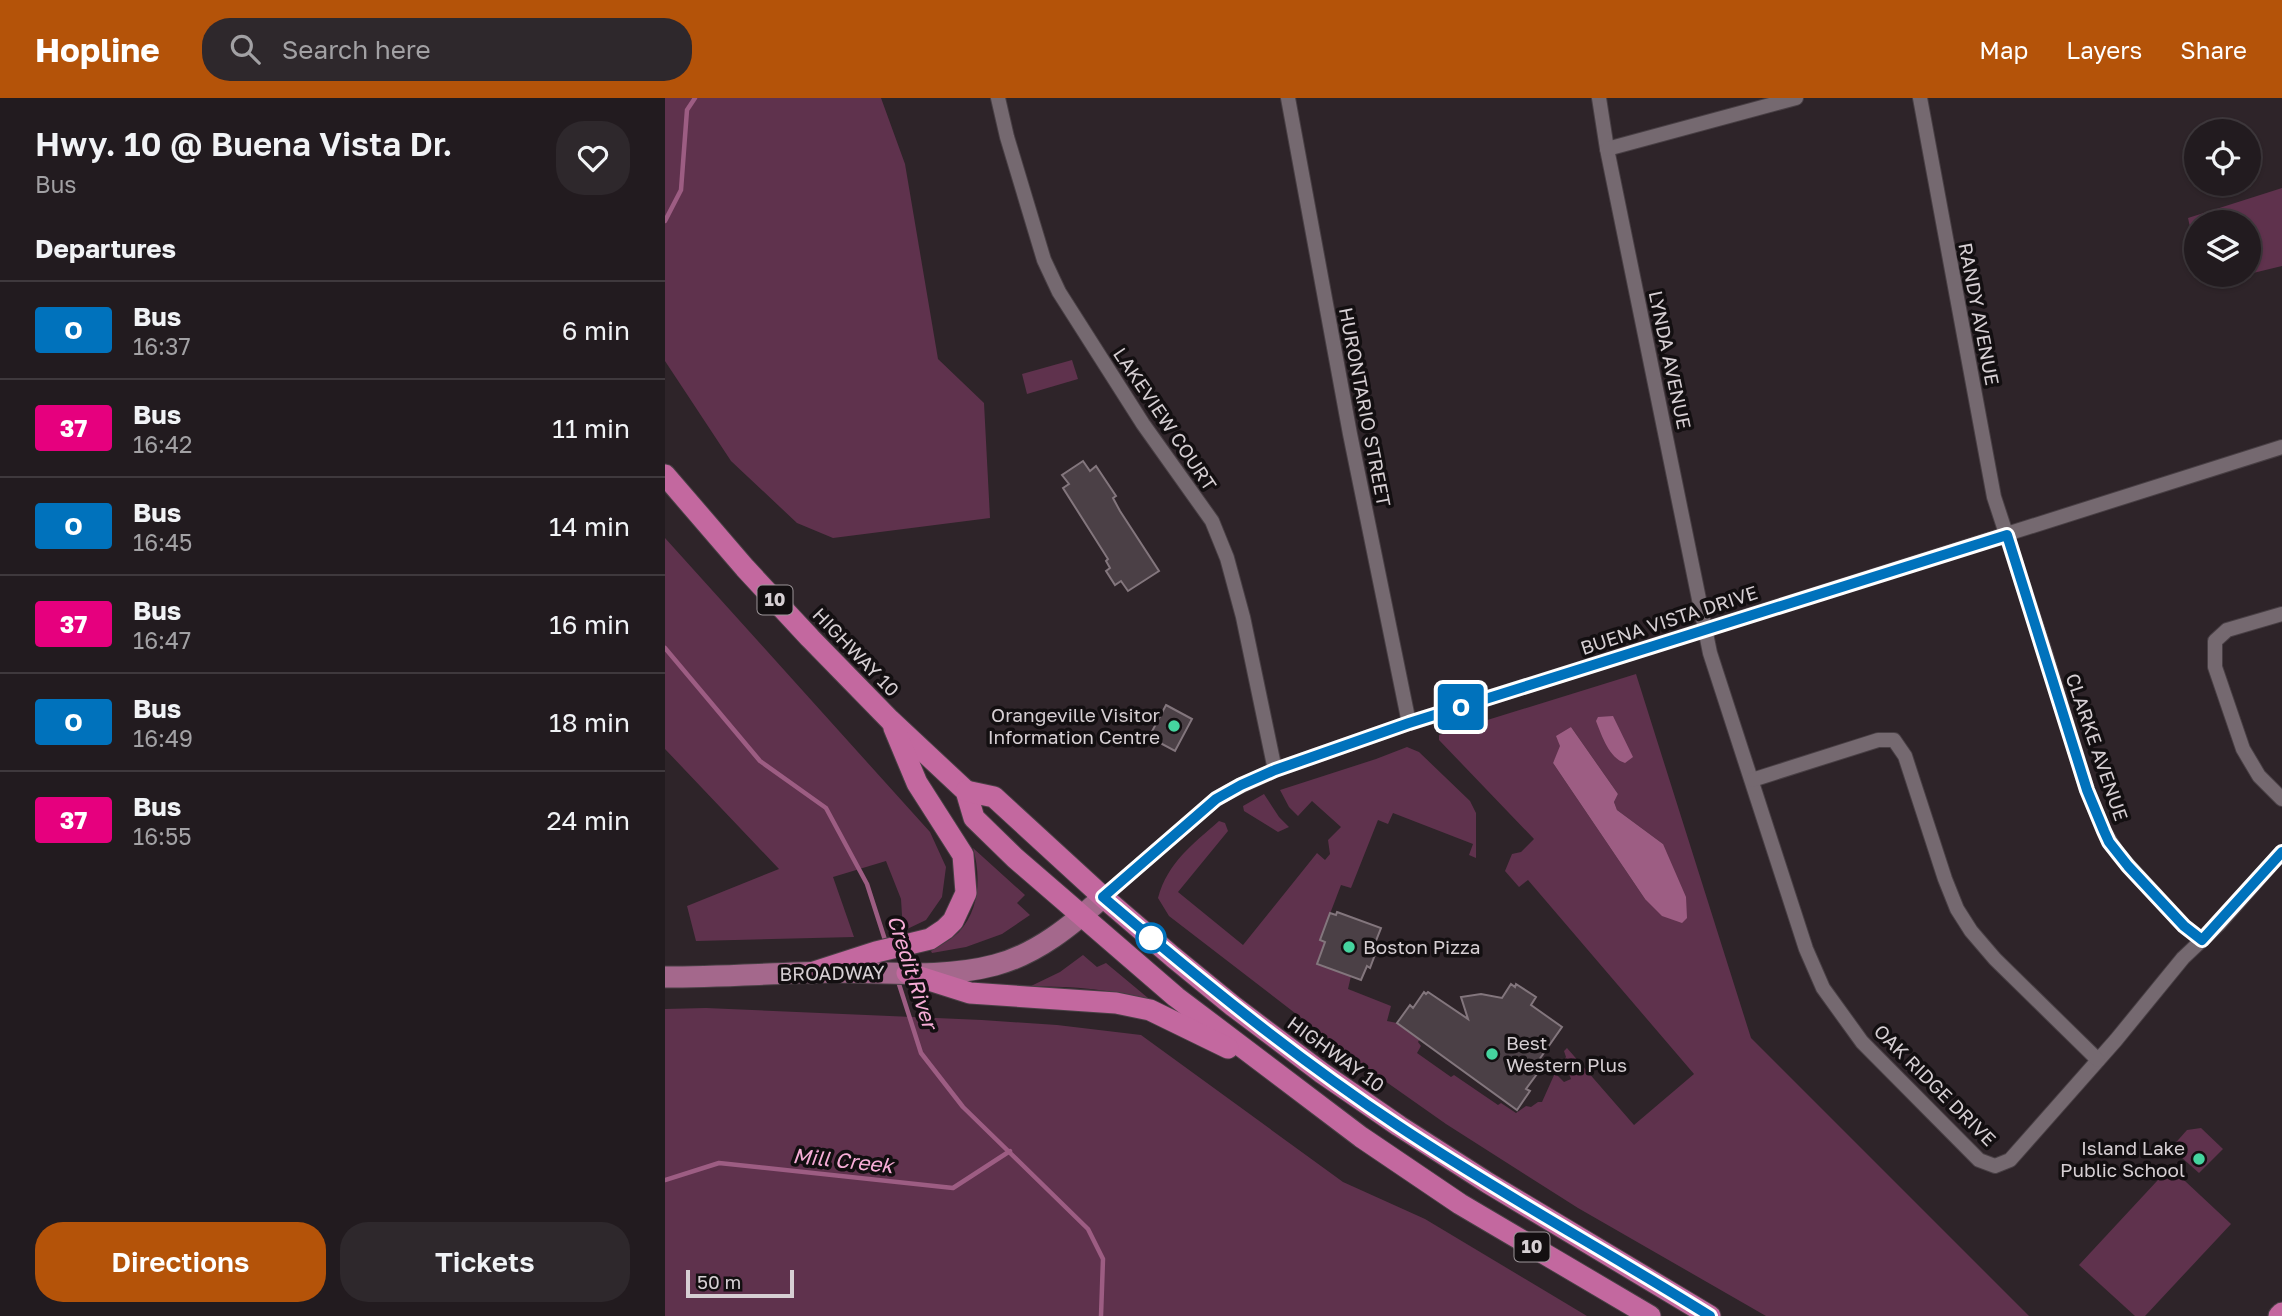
<!DOCTYPE html>
<html lang="en">
<head>
<meta charset="utf-8">
<style>
  :root { --surface:#221b1f; --page:#2e282c; --text:#f1f3f6; --muted:#a2a1a4; --line:#3f393d; --accent:#b45309 }
  body { margin:0; font-family:"Golos Text",sans-serif; background:var(--page); color:var(--text); height:100vh; display:flex; flex-direction:column; font-size:26px; white-space:nowrap }
  * { box-sizing:border-box; margin:0 }
  p { font-size:23px; color:var(--muted) }
  .icon { flex:none; width:38px; height:38px; fill:none; stroke:currentColor; stroke-width:2; stroke-linecap:round; stroke-linejoin:round }
  .map { position:relative; flex:1; overflow:hidden }
  .panel { display:flex; flex-direction:column; background:var(--surface); width:665px }
  .panel>* { flex:none }
  .badge { padding:0 14px; border-radius:5px; font-size:24px; line-height:46px }
  .controls { position:absolute; left:1519px; top:21px; display:grid; gap:14px }
  .controls a { display:grid; place-items:center; width:77px; height:77px; border-radius:50%; background:var(--surface); box-shadow:0 2px 5px #0004,0 0 0 2px var(--line); font-size:35px }
  .scale { position:absolute; left:21px; bottom:18px; width:108px; box-sizing:border-box; padding-left:7px; border:4px solid #d6cfd3; border-top:0; font-size:19px; line-height:24px; white-space:nowrap; color:#d6cfd3; -webkit-text-stroke:5px #130f11; paint-order:stroke }
  .map>.badge { position:absolute; translate:-50% -50%; box-shadow:0 0 0 4px #fff }
  h2 { padding:0 35px; font-size:26px; line-height:63px }
  .round { display:grid; place-items:center; flex:none; width:74px; height:74px; border-radius:28px; background:var(--page) }
  .headline { display:flex; align-items:center; justify-content:space-between; height:119px; padding:0 35px }
  h1 { font-size:33px; font-weight:600; line-height:52px }
  .action { display:flex; gap:14px; margin-top:auto; padding:14px 35px }
  .action a { flex:1; height:80px; border-radius:28px; background:var(--accent); color:#fff; font-size:28px; font-weight:600; line-height:80px; text-align:center }
  .action a+a { background:var(--page); color:var(--text) }
  ul { padding:0; list-style:none }
  li { display:flex; align-items:center; gap:21px; height:98px; padding:0 35px; border-top:2px solid var(--line) }
  li div { flex:1 }
  li b { display:block; font-size:26px }
  li em { font-style:normal }
  li .badge { min-width:77px; font-weight:700; text-align:center }
  header { display:flex; align-items:center; gap:42px; box-sizing:border-box; height:98px; padding:0 35px; background:var(--accent); color:#fff }
  header strong { font-size:33px }
  nav { display:flex; gap:38px; margin-inline-start:auto; font-size:24px }
  .search { width:490px; height:63px; background:var(--page); display:flex; align-items:center; gap:18px; box-sizing:border-box; padding:0 24px; border-radius:28px; color:var(--muted); font-size:26px }
  main { display:flex; flex:1; min-height:0 }
  .map>svg:first-child { display:block }
  .green { fill:#5f324d; fill-rule:evenodd }
  .water { fill:#9d5d83 }
  .lines { fill:none; stroke-linecap:round; stroke-linejoin:round }
  .stream { stroke:#9d5d83; stroke-width:4.5 }
  .building { fill:#4b4046; stroke:#83767d; stroke-width:2 }
  .street-casing { stroke:#483f44; stroke-width:16 }
  .primary-casing { stroke:#483f44; stroke-width:23 }
  .highway-casing { stroke:#483f44; stroke-width:23 }
  .street { stroke:#756970; stroke-width:14 }
  .primary { stroke:#a4688c; stroke-width:21 }
  .highway { stroke:#c3689f; stroke-width:21 }
  .line-casing { stroke:#fff; stroke-width:16 }
  .line { stroke:#0072bc; stroke-width:10 }
  .poi-dot { fill:#45d49f; stroke:#130f11; stroke-width:2.5 }
  .stop-dot { fill:#fff; stroke:#0072bc; stroke-width:3.5 }
  .labels { text-anchor:middle; stroke-width:7; stroke-linejoin:round; paint-order:stroke }
  .shield { fill:#130f11; stroke:#9c9599; stroke-width:2 }
  .shield-label { font-size:18px; font-weight:bold; fill:#d6cfd3 }
  .street-label { font-size:19px; fill:#d6cfd3; stroke:#130f11 }
  .poi-label { font-size:19px; fill:#d6cfd3; stroke:#130f11; text-anchor:end }
  .water-label { font-size:21px; font-style:italic; fill:#f7add7; stroke:#130f11 }
</style>
</head>
<body>
<header>
<strong>Hopline</strong>
<div class="search"><svg class="icon" aria-label="search" viewBox="0 0 24 24"><circle cx="10" cy="10" r="6"/><path d="M15 15l6 6"/></svg>Search here</div>
<nav><a>Map</a><a>Layers</a><a>Share</a></nav>
</header>
<main>
<section class="panel">
<div class="headline"><div><h1>Hwy. 10 @ Buena Vista Dr.</h1><p>Bus</p></div><a class="round"><svg class="icon" aria-label="heart" viewBox="0 0 24 24"><path d="M12 20l-8-8c-3-5 5-10 8-4 3-6 11-1 8 4z"/></svg></a></div>
<h2>Departures</h2>
<ul>
<li><span class="badge" style="background:#0072bc;color:#fff">O</span><div><b>Bus</b><p>16:37</p></div><em>6 min</em></li>
<li><span class="badge" style="background:#e6007e;color:#fff">37</span><div><b>Bus</b><p>16:42</p></div><em>11 min</em></li>
<li><span class="badge" style="background:#0072bc;color:#fff">O</span><div><b>Bus</b><p>16:45</p></div><em>14 min</em></li>
<li><span class="badge" style="background:#e6007e;color:#fff">37</span><div><b>Bus</b><p>16:47</p></div><em>16 min</em></li>
<li><span class="badge" style="background:#0072bc;color:#fff">O</span><div><b>Bus</b><p>16:49</p></div><em>18 min</em></li>
<li><span class="badge" style="background:#e6007e;color:#fff">37</span><div><b>Bus</b><p>16:55</p></div><em>24 min</em></li>
</ul>
<div class="action"><a>Directions</a><a>Tickets</a></div>
</section>
<div class="map">
<svg width="1617" height="1218" viewBox="0 0 1617 1218">
  <rect width="100%" height="100%" fill="#2e2429"/>
  <!-- green -->
  <g class="green">
    <polygon points="0,0 216,0 240,66 273,261 319,305 325,420 168,440 132,425 66,363 0,263"/>
    <polygon points="1617,90 1617,168 1584,176 1584,124 1531,124 1531,156 1523,120"/>
    <polygon points="407,262 413,281 362,296 357,276"/>
    <polygon points="0,440 265,734 281,769 277,799 261,822 238,833 236,801 221,763 168,779 189,839 31,843 22,808 114,771 0,651"/>
    <path d="M 971,576 L 1086,940 L 1364,1218 L 1101,1218 L 913,1110 L 781,1026 L 700,969 L 504,818 L 493,800 C 503,764 527,747 554,723 L 560,725 L 563,733 L 513,794 L 578,847 L 652,755 L 660,762 L 665,756 L 663,742 L 676,729 L 647,703 L 633,718 L 624,709 L 615,692 L 711,661 L 742,649 L 754,654 L 805,703 L 811,715 L 811,760 L 804,757 L 808,746 L 728,715 L 723,726 L 713,722 L 686,790 L 676,787 L 655,842 L 660,844 L 652,865 L 686,878 L 683,891 L 726,908 L 722,923 L 732,925 L 755,941 L 753,944 L 756,948 L 752,955 L 786,979 L 789,977 L 833,1007 L 836,1005 L 851,1015 L 861,1008 L 866,1009 L 873,1004 L 877,1004 L 890,975 L 899,984 L 906,981 L 903,973 L 898,974 L 893,970 L 901,959 L 899,953 L 902,950 L 969,1027 L 1029,976 L 863,782 L 854,789 L 840,773 L 847,756 L 856,754 L 869,741 L 774,642 L 774,637 ZM 906,629 L 953,696 L 949,704 L 952,712 L 998,746 L 980,801 L 888,665 Z"/>
    <polygon points="599,696 614,719 624,729 613,734 579,713 578,708"/>
    <path d="M 308,750 L 360,797 L 352,805 L 365,817 L 337,836 L 301,849 L 267,855 L 266,853 C 275,847 286,842 294,834 C 315,811 316,778 308,750 Z"/>
    <path d="M 418,857 L 432,869 L 441,865 L 489,905 C 447,890 410,889 366,888 L 395,874 Z"/>
    <polygon points="41,910 317,922 392,927 476,937 678,1084 760,1121 922,1218 0,1218 0,911"/>
    <polygon points="1536,1030 1558,1051 1534,1075 1506,1050 1522,1032"/>
    <polygon points="1505,1069 1566,1126 1480,1218 1470,1218 1414,1167"/>
  </g>
  <!-- water -->
  <g class="water">
    <path d="M 948,618 L 968,659 L 960,665 C 944,660 937,638 931,623 L 933,619 Z"/>
    <polygon points="906,629 953,696 949,704 952,712 998,746 1021,799 1022,820 1017,825 997,818 980,801 888,665 895,648 891,638"/>
  </g>
  <g class="lines">
    <!-- stream -->
    <g class="stream">
      <polyline points="0,123 16,92 22,12 30,0"/>
      <polyline points="0,550 95,663 161,710 202,786 221,845"/>
      <polyline points="233,883 256,955 298,1009 423,1131 438,1161 436,1218"/>
      <polyline points="0,1082 54,1065 288,1090 345,1053"/>
    </g>
  </g>
  <!-- building -->
  <g class="building">
    <polygon points="418,363 425,373 431,368 451,398 448,400 455,413 494,473 463,493 456,483 450,487 441,473 445,470 441,463 443,461 398,390 404,386 397,377"/>
    <polygon points="501,607 527,621 510,653 484,639"/>
    <polygon points="672,814 716,830 707,853 711,854 705,870 702,868 696,882 652,866 660,844 655,842 665,815 671,817"/>
    <polygon points="846,886 850,889 851,886 871,899 866,907 897,929 867,972 872,976 861,991 865,993 852,1012 732,925 745,907 748,910 759,894 761,896 763,894 803,921 796,899 816,896 837,900"/>
  </g>
  <g class="lines">
    <!-- street casing -->
    <g class="street-casing">
      <g id="street">
        <polyline points="333,0 342,39 379,162 394,194 478,326 547,423 562,460 578,519 610,672"/>
        <polyline points="623,0 685,336 744,625"/>
        <polyline points="934,0 942,51 1045,555 1141,851 1158,890 1197,944 1314,1062 1330,1068 1345,1062 1451,942 1518,860 1554,826 1617,754"/>
        <polyline points="1255,0 1329,399 1380,554 1422,692 1439,733 1453,756 1519,828 1537,842"/>
        <polyline points="942,51 1131,0"/>
        <polyline points="1617,516 1562,532 1550,543 1550,569 1578,651 1594,678 1617,701"/>
        <polyline points="1087,682 1213,642 1229,642 1240,658 1280,781 1292,811 1306,833 1330,861 1433,962"/>
        <polyline points="438,799 551,701 565,693 610,672 744,625 1617,349"/>
      </g>
    </g>
    <!-- primary casing -->
    <g class="primary-casing">
      <path id="primary" d="M 0,879 C 55,879 110,875 166,874 C 220,874 278,881 330,867 C 372,856 407,827 438,799"/>
    </g>
    <!-- highway casing -->
    <g class="highway-casing">
      <g id="highway">
        <polyline points="0,377 80,470 145,540 225,622 301,693 309,720 350,760 511,899 696,1039 795,1106 985,1218"/>
        <polyline points="301,693 329,699 438,799 508,859 568,908 657,975 734,1028 823,1085 1045,1218"/>
        <polyline points="146,875 211,854 265,841 280,831 288,823 301,795 298,757 252,685 229,630"/>
        <polyline points="242,875 305,895 451,905 485,912 563,950"/>
        <polyline points="1614,1218 1617,1215"/>
      </g>
    </g>
    <!-- street -->
    <use href="#street" class="street"/>
    <!-- primary -->
    <use href="#primary" class="primary"/>
    <!-- highway -->
    <use href="#highway" class="highway"/>
  </g>
  <g class="lines">
    <!-- line casing -->
    <g class="line-casing">
      <path id="line" d="M 1045,1218 C 941,1153 834,1095 732,1027 C 628,958 533,880 438,799 L 551,701 L 576,687 L 610,672 L 744,625 L 1342,437 L 1422,692 L 1439,733 L 1444,744 L 1463,768 L 1519,828 L 1537,842 L 1617,754"/>
    </g>
    <!-- line -->
    <use href="#line" class="line"/>
  </g>
  <!-- markers -->
  <g class="poi-dot">
    <circle cx="509" cy="628" r="7"/>
    <circle cx="684" cy="849" r="7"/>
    <circle cx="827" cy="956" r="7"/>
    <circle cx="1534" cy="1061" r="7"/>
  </g>
  <circle class="stop-dot" cx="486" cy="840" r="14"/>
  <g class="labels">
    <!-- shield labels -->
    <g class="shield">
      <rect x="92.5" y="487.5" width="35" height="29" rx="5"/>
      <rect x="849.5" y="1134.5" width="35" height="29" rx="5"/>
    </g>
    <g class="shield-label">
      <text x="110" y="508">10</text>
      <text x="867" y="1155">10</text>
    </g>
    <!-- street labels -->
    <g class="street-label">
      <text transform="translate(1314 216) rotate(79)" y="7">RANDY AVENUE</text>
      <text transform="translate(1005 262) rotate(78)" y="7">LYNDA AVENUE</text>
      <text transform="translate(700 309) rotate(79)" y="7">HURONTARIO STREET</text>
      <text transform="translate(500 321) rotate(56)" y="7">LAKEVIEW COURT</text>
      <text transform="translate(1004 522) rotate(-18)" y="7">BUENA VISTA DRIVE</text>
      <text transform="translate(191 554) rotate(46)" y="7">HIGHWAY 10</text>
      <text transform="translate(1432 649) rotate(71)" y="7">CLARKE AVENUE</text>
      <text transform="translate(167 875) rotate(-1)" y="7">BROADWAY</text>
      <text transform="translate(671 956) rotate(36)" y="7">HIGHWAY 10</text>
      <text transform="translate(1270 987) rotate(45)" y="7">OAK RIDGE DRIVE</text>
    </g>
    <!-- poi labels -->
    <g class="poi-label">
      <text x="495" y="624">Orangeville Visitor<tspan x="495" dy="22">Information Centre</tspan></text>
      <text x="698" y="856" text-anchor="start">Boston Pizza</text>
      <text x="841" y="952" text-anchor="start">Best<tspan x="841" dy="22">Western Plus</tspan></text>
      <text x="1520" y="1057">Island Lake<tspan x="1520" dy="22">Public School</tspan></text>
    </g>
    <!-- water labels -->
    <g class="water-label">
      <text transform="translate(247 874) rotate(72)" y="7">Credit River</text>
      <text transform="translate(178 1063) rotate(6)" y="7">Mill Creek</text>
    </g>
  </g>
</svg>
<div class="controls">
<a><svg class="icon" aria-label="locate" viewBox="0 0 24 24"><circle cx="12" cy="12" r="6"/><path d="M12 2v4M12 18v4M2 12h4M18 12h4"/></svg></a>
<a><svg class="icon" aria-label="layers" viewBox="0 0 24 24"><path d="M12 4l9 5-9 5-9-5zM3 14l9 5 9-5"/></svg></a>
</div>
<div class="scale">50 m</div>
<b class="badge" style="left:796px;top:609px;background:#0072bc;color:#fff">O</b>
</div>
</main>
</body>
</html>
